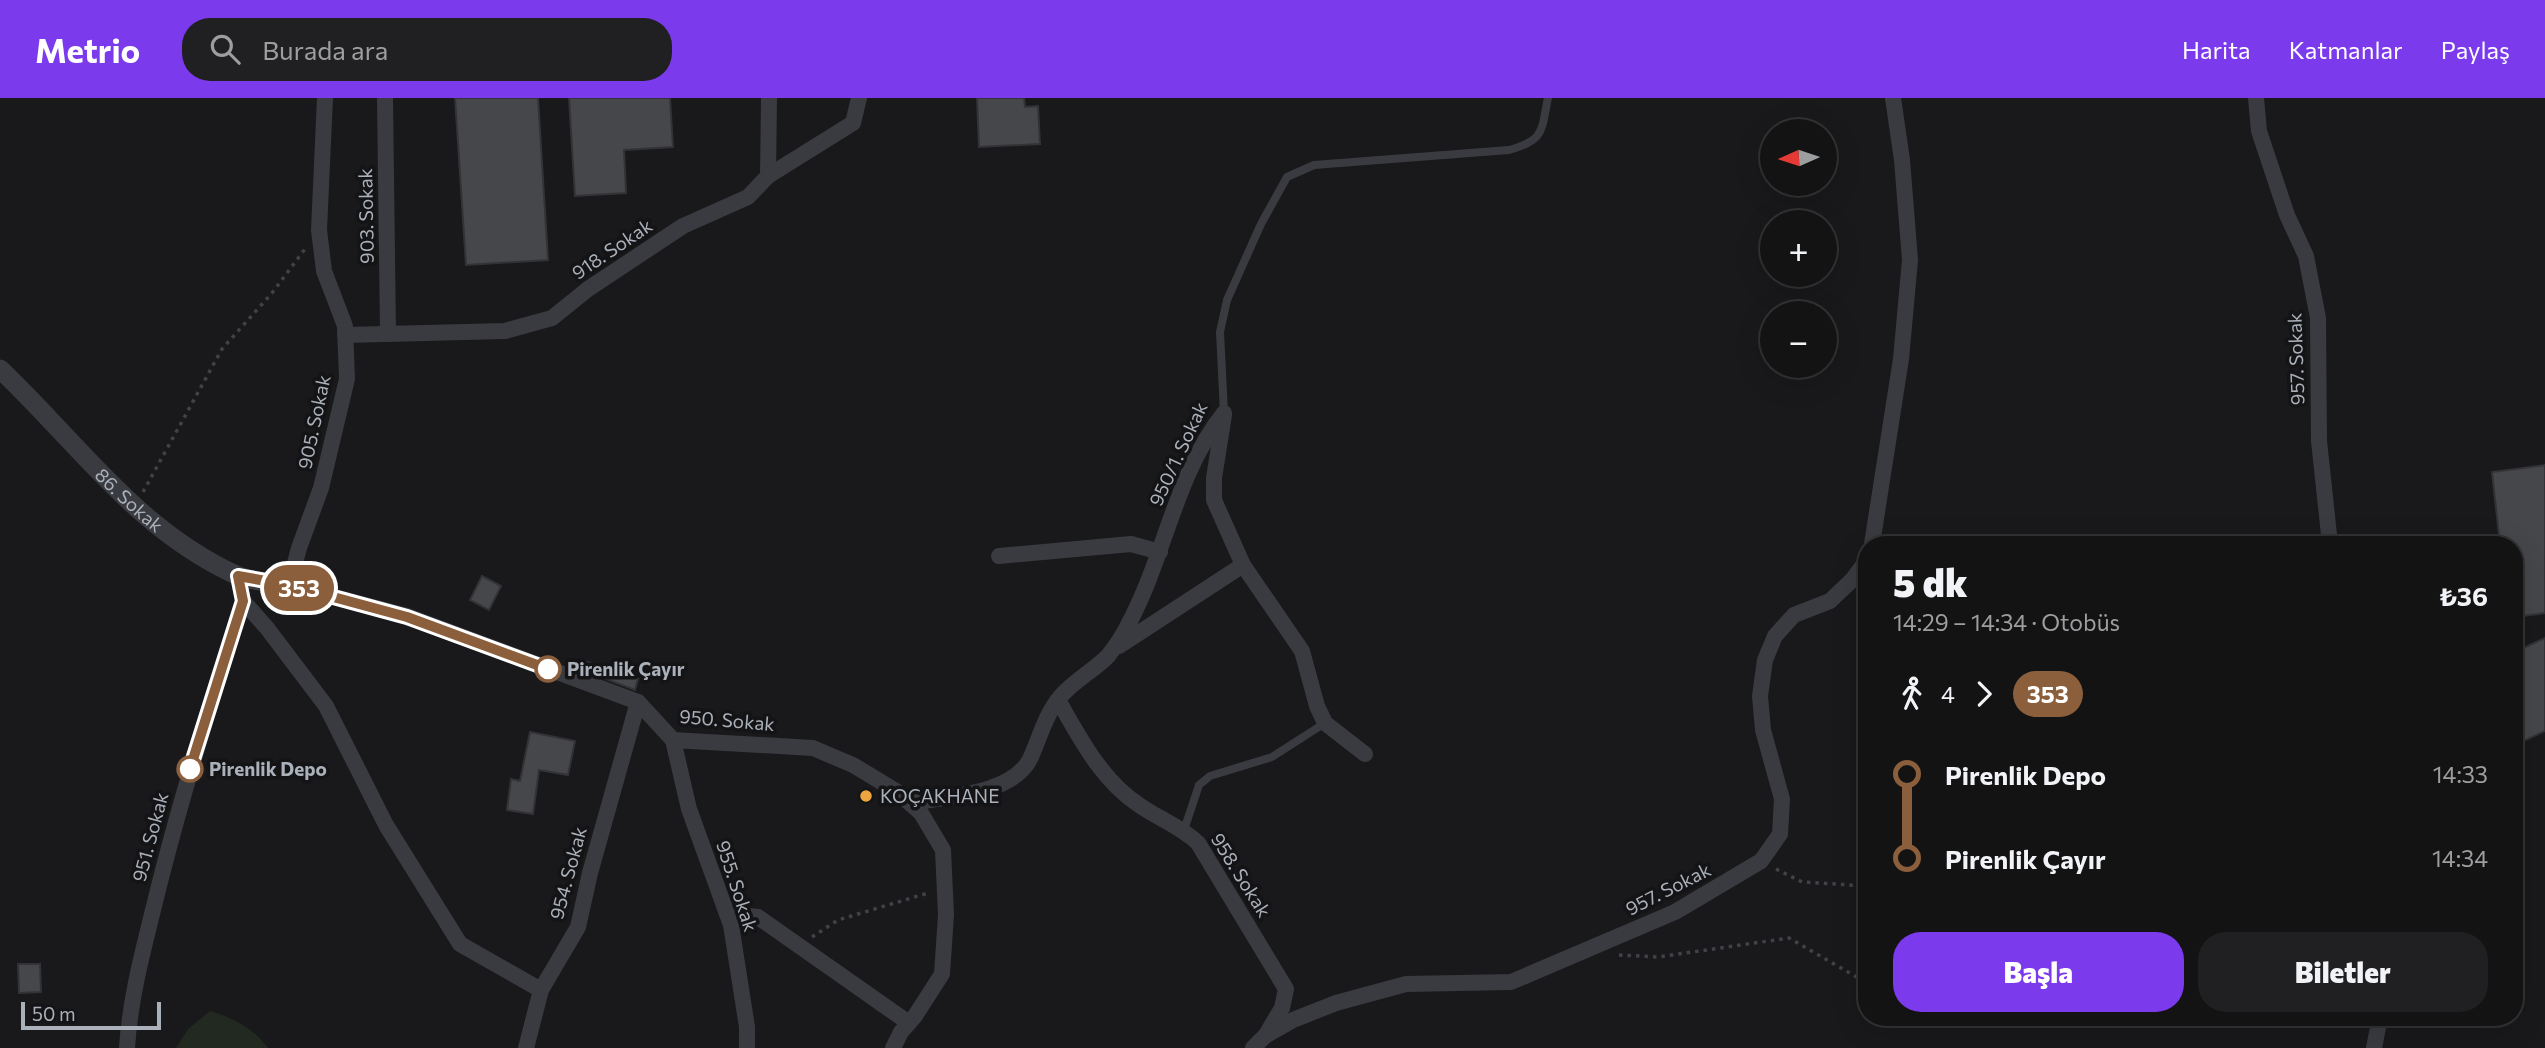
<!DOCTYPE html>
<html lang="tr">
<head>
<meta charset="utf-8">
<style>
  :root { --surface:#131314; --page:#202022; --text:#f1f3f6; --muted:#9d9ea0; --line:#323234; --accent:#7c3aed }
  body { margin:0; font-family:Commissioner,sans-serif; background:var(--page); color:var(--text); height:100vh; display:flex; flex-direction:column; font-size:26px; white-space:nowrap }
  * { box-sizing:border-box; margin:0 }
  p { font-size:23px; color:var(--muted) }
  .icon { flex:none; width:38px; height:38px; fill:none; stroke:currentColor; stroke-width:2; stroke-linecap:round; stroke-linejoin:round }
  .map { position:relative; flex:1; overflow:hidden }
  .details { position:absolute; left:1858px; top:438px; width:665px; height:490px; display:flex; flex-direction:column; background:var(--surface); border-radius:28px; box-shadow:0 7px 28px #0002,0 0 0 2px var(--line) }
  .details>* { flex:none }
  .badge { padding:0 14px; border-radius:23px; font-size:24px; line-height:46px }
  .needle { width:46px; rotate:267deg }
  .tools { position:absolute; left:1760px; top:21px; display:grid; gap:14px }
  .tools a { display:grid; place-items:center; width:77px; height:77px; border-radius:50%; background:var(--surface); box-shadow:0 7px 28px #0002,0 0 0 2px var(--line); font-size:35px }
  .scale { position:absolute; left:21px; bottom:18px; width:140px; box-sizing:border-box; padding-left:7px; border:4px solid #abb1ba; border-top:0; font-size:19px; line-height:24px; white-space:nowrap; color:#abb1ba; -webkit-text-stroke:5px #141416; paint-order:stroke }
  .map>.badge { position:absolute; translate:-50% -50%; box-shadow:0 0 0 4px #fff }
  .legs { display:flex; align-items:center; gap:10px; height:77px; padding:0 35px; font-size:23px }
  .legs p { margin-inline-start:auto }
  .overview { display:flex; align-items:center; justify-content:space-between; height:119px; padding:0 35px }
  h1 { font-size:38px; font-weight:800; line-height:52px }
  .action { display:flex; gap:14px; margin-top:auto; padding:14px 35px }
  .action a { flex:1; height:80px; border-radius:28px; background:var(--accent); color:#fff; font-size:28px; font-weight:800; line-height:80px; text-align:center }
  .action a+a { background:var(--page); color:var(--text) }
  ul { padding:0 35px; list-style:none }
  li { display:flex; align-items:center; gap:24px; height:84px; font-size:26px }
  li i { display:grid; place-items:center; width:10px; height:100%; margin:0 9px; background:currentColor }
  li i::after { content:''; width:18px; height:18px; margin:-9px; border:5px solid; border-radius:50%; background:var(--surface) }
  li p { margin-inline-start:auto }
  li:first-child i { background:linear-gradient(#0000 50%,currentColor 0) }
  li:last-child i { background:linear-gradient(currentColor 50%,#0000 0) }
  header { display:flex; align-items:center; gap:42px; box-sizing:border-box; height:98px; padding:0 35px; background:var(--accent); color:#fff }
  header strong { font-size:33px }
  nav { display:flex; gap:38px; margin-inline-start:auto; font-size:24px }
  .search { width:490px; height:63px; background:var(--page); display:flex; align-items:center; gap:18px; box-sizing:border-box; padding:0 24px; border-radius:28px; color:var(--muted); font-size:26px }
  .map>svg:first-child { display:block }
  .green { fill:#212921 }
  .building { fill:#45474b; stroke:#333337; stroke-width:2 }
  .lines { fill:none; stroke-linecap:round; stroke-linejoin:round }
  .path { stroke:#404247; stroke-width:3.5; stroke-dasharray:3.5 5; stroke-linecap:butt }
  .service { stroke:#3a3b40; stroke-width:8 }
  .minor { stroke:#3a3b40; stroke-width:16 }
  .tertiary { stroke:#3a3b40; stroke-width:19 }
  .line-1-casing { stroke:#fff; stroke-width:16 }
  .line-1 { stroke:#8b5e3c; stroke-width:10 }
  .stop-1-dot { fill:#fff; stroke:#8b5e3c; stroke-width:3.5 }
  .poi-dot { fill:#eda63f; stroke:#141416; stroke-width:2.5 }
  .labels { text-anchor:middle; stroke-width:7; stroke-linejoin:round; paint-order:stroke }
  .street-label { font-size:19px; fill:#abb1ba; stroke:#141416 }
  .stop-label { font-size:19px; font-weight:bold; fill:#abb1ba; stroke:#141416; text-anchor:start }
  .poi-label { font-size:19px; fill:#abb1ba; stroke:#141416; text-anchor:start }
</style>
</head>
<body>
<header>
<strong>Metrio</strong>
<div class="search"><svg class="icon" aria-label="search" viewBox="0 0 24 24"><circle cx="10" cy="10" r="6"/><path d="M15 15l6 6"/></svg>Burada ara</div>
<nav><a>Harita</a><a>Katmanlar</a><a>Paylaş</a></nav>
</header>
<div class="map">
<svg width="2545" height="950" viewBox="0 0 2545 950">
  <rect width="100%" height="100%" fill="#19191b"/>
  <!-- green -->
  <path class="green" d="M 210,913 C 234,920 253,930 268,950 L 176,950 L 188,931 Z"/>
  <!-- building -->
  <g class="building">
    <polygon points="455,0 538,0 548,162 466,167"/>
    <polygon points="569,0 670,0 673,49 624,52 626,95 575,98"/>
    <polygon points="977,0 1024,0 1025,9 1038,8 1040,46 979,49"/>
    <polygon points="2545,367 2545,515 2515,519 2515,446 2500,446 2492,374"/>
    <polygon points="482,478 501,488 489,512 470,502"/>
    <polygon points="2545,540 2545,633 2515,647 2515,554"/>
    <polygon points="582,562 638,581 635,592 580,571"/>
    <polygon points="530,634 575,643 568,677 539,672 533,716 507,712 511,681 520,683"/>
    <polygon points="18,866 40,866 41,894 19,895"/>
  </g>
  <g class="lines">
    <!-- path -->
    <g class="path">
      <polyline points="143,394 222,251 272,195 305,151"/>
      <polyline points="1776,771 1802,784 1867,788"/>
      <polyline points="812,839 838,822 928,795"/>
      <polyline points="1619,857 1658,859 1789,840 1867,885"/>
      <polyline points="1905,919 1907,923"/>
    </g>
    <!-- service -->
    <g class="service">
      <path d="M 1224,315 L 1220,234 L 1227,202 L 1261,126 L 1287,79 L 1314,67 L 1509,52 C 1545,42 1541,33 1548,0"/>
      <polyline points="1184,732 1199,687 1210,678 1272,659 1325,625"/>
    </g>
    <!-- minor -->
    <g class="minor">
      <polyline points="325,0 319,132 324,173 345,228 347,281 321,390 299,450 289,487 407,518 638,604 673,642 813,650 853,667 896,693 921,715 943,752 946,817 942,876 915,918 901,934 893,950"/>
      <polyline points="385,0 388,236"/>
      <polyline points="2256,0 2259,33 2287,117 2306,158 2318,220 2319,343 2330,446"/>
      <polyline points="768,78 769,0"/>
      <polyline points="345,237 505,233 552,220 588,191 683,128 748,99 768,78 853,25 859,0"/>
      <polyline points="1224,317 1214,380 1214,402 1243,467 1302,553 1317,608 1325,625 1365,656"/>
      <polyline points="1872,446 1901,261 1910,162 1902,62 1893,0"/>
      <polyline points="999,458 1131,446 1160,454"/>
      <polyline points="238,478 243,503 267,530 326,608 386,727 460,846 541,892"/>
      <polyline points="1119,548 1243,467"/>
      <path d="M 1058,602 C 1080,640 1101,682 1139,707 C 1159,721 1180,728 1198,745 L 1286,891 L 1282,910 L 1267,935"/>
      <polyline points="673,642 689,711 731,827 747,929 747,950"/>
      <path d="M 910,705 C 945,699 1012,697 1030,661 C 1039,642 1045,617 1060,599 C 1074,583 1093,573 1108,558 C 1115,549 1123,537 1128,527 C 1165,459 1175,376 1224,315"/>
      <polyline points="727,816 758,819 909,925"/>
      <path d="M 127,950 C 130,900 143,853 155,804 C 180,702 211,602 243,503"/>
      <polyline points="526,950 541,892 578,829 590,775 638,604"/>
      <polyline points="1253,950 1265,938 1293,922 1336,905 1406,886 1511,884 1675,814 1761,763 1780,736 1782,701 1763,632 1760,598 1765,562 1775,538 1794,517 1830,503 1852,482 1867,462"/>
      <polyline points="2374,950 2380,919"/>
    </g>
    <!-- tertiary -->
    <path class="tertiary" id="s1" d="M 0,271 C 78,345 136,431 236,477 C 251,484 272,484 289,487"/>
  </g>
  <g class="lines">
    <!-- line-1 casing -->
    <g class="line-1-casing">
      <polyline id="line-1" points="190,671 243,503 238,478 289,487 407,519 548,571"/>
    </g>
    <!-- line-1 -->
    <use href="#line-1" class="line-1"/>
  </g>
  <!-- markers -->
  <g class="stop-1-dot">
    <circle cx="548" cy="571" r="12"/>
    <circle cx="190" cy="671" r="12"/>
  </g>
  <circle class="poi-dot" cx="866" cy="698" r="7"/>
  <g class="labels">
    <!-- street labels -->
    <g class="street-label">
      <text transform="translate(366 118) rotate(-91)" y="7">903. Sokak</text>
      <text transform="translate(612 151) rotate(-34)" y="7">918. Sokak</text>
      <text transform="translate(2296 261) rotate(-92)" y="7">957. Sokak</text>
      <text transform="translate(314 324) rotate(-78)" y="7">905. Sokak</text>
      <text transform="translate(1178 356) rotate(-65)" y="7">950/1. Sokak</text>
      <text dy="7" stroke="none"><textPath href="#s1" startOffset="184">86. Sokak</textPath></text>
      <text transform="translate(727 622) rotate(5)" y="7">950. Sokak</text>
      <text transform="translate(150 739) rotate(-75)" y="7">951. Sokak</text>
      <text transform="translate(568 775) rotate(-75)" y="7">954. Sokak</text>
      <text transform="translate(1241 777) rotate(58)" y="7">958. Sokak</text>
      <text transform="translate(737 788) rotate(72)" y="7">955. Sokak</text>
      <text transform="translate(1668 791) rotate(-27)" y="7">957. Sokak</text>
    </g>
    <!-- stop labels -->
    <g class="stop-label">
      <text x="567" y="578">Pirenlik Çayır</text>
      <text x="209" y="678">Pirenlik Depo</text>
    </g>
    <!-- poi labels -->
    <g class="poi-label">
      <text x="880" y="705">KOÇAKHANE</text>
    </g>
  </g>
</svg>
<div class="tools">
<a><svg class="needle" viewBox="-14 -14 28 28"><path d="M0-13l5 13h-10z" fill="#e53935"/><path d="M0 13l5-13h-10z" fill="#9d9ea0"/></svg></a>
<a>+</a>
<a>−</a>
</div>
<div class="scale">50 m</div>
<b class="badge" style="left:299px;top:490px;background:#8b5e3c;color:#fff">353</b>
<section class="details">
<div class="overview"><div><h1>5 dk</h1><p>14:29 – 14:34 · Otobüs</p></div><b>₺36</b></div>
<div class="legs"><svg class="icon" aria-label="walk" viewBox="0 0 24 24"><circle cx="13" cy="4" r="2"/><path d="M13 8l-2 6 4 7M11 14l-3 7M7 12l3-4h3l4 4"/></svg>4<svg class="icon" aria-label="forward" viewBox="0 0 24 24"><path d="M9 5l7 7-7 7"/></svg><b class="badge" style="background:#8b5e3c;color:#fff">353</b></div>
<ul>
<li><i style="color:#8b5e3c"></i><b>Pirenlik Depo</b><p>14:33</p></li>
<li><i style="color:#8b5e3c"></i><b>Pirenlik Çayır</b><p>14:34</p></li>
</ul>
<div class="action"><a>Başla</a><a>Biletler</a></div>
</section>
</div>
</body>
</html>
